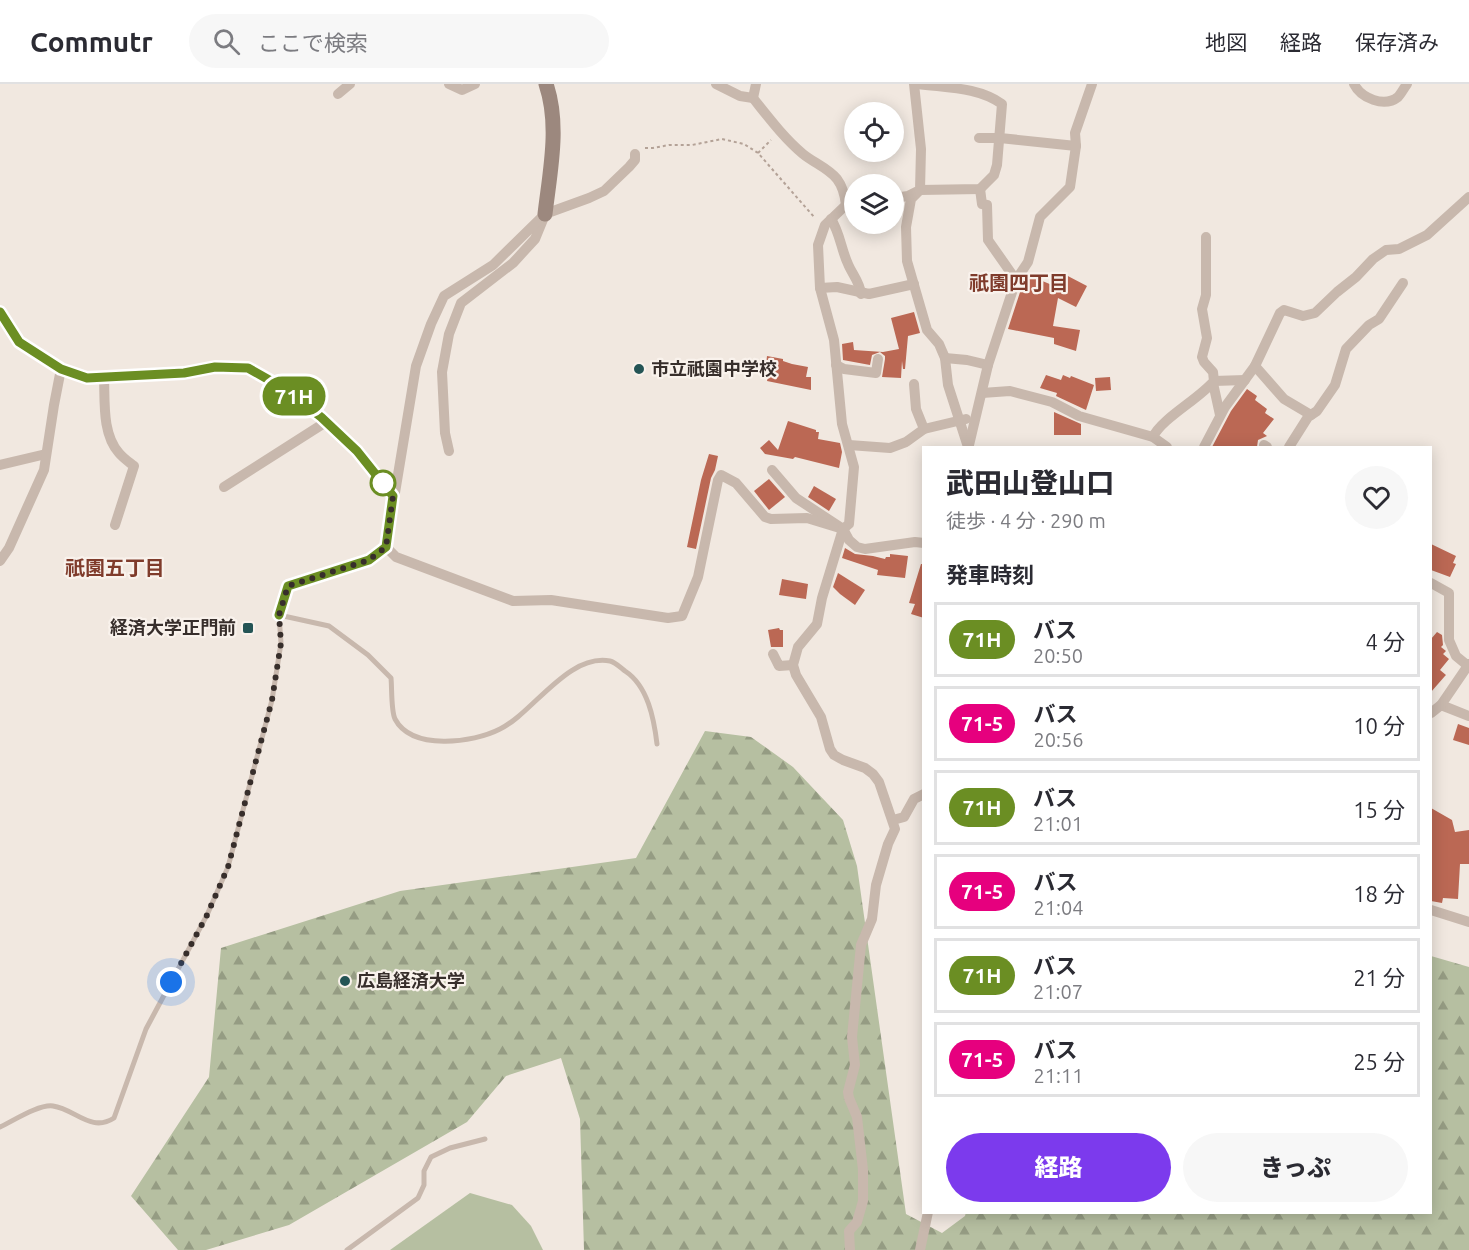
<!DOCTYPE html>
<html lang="ja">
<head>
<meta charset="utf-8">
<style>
  :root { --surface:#fff; --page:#f7f7f7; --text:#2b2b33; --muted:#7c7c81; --line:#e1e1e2; --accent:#7c3aed }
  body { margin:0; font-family:Ubuntu,"Noto Sans JP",sans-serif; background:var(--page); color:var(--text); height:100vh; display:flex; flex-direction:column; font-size:22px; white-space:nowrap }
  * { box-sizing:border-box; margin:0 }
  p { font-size:20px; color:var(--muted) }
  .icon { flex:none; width:33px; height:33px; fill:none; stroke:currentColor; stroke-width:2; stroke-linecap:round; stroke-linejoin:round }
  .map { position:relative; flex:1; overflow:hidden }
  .details { position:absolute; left:922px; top:362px; width:510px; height:768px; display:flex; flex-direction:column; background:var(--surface); border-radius:0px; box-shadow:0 3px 15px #0003 }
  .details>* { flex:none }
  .badge { padding:0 12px; border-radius:20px; font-size:21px; line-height:39px }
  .tools { position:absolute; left:844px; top:18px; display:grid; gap:12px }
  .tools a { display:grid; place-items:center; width:60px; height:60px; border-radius:50%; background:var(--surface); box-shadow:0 3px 15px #0003; font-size:30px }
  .you { position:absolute; width:30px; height:30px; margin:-15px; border:4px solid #fff; border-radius:50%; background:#1a73e8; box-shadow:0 0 0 9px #1a73e833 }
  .map>.badge { position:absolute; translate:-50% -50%; box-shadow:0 0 0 3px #fff }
  h2 { padding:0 24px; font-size:22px; line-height:54px }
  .round { display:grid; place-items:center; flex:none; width:63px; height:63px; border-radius:32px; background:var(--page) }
  .head { display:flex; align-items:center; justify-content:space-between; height:102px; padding:0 24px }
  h1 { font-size:28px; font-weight:800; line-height:45px }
  .cta { display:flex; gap:12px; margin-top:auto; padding:12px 24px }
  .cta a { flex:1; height:69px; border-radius:36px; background:var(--accent); color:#fff; font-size:24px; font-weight:800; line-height:69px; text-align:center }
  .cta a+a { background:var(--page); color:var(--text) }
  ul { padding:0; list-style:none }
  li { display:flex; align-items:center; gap:18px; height:75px; margin:0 12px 9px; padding:0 12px; border:3px solid var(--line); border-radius:0px }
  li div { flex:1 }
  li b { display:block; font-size:22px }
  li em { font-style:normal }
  li .badge { min-width:66px; font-weight:700; text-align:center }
  header { display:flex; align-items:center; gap:36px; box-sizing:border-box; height:84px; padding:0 30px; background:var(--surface); border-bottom:2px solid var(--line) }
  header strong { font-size:28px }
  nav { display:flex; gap:33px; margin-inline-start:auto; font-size:21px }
  .search { width:420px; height:54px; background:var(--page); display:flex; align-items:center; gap:15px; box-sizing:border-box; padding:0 21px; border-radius:33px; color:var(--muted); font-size:22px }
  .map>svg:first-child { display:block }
  .green { fill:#b6bfa1 }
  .forest { fill:url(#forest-firs) }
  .building { fill:#bb6854 }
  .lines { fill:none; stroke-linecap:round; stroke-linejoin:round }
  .path { stroke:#b4a297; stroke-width:2; stroke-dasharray:3 3; stroke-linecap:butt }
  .lane { stroke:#c8b8ad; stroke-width:5 }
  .street { stroke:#c8b8ad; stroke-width:10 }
  .secondary { stroke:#9c887e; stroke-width:15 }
  .line-casing { stroke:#fff; stroke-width:14 }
  .line { stroke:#6b8e23; stroke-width:9 }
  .walk { stroke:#372e2b; stroke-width:6; stroke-dasharray:0 10.8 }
  .poi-dot { fill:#245455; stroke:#f9f2ec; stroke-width:2 }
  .stop-dot { fill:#fff; stroke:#6b8e23; stroke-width:3 }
  .labels { text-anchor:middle; stroke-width:4.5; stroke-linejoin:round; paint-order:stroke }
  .poi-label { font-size:18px; font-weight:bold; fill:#372e2b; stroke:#f9f2ec; text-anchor:start }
  .neighbourhood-label { font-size:20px; font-weight:bold; fill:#7f3b2b; stroke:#f9f2ec }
</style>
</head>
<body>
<header>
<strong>Commutr</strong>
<div class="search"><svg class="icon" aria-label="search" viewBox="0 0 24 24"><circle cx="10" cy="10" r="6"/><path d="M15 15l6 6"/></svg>ここで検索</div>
<nav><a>地図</a><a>経路</a><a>保存済み</a></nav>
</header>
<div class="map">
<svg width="1469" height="1166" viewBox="0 0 1469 1166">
  <defs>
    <pattern id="forest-firs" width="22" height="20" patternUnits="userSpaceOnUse" patternTransform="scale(1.5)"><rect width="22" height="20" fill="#b6bfa1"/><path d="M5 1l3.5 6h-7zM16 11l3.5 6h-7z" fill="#959c83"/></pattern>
  </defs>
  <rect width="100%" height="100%" fill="#f1e8e0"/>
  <!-- green -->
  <polygon class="green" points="470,1109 512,1121 531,1142 543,1166 390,1166"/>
  <!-- forest -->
  <polygon class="forest" points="705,647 751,653 793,683 843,736 857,782 906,1130 942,1149 965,1132 966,1128 1431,1128 1431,872 1469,883 1469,1166 584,1166 580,1035 561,974 506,992 467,1038 289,1141 206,1166 178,1166 131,1112 209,993 221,864 400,807 636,774"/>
  <!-- building -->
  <g class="building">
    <polygon points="1064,190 1087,202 1076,223 1058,214 1053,242 1080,246 1076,267 1054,260 1054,254 1008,245 1023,199 1028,191 1052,201 1058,201"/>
    <polygon points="914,228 920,249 908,252 905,285 903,285 902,277 901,294 882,293 885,275 885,272 880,268 872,271 870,281 843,276 842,260 853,258 854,266 883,268 899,265 891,234"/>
    <polygon points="767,272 783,275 783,277 792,280 808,283 806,293 811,293 811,306 767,297 768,292 765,291"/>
    <polygon points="1046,291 1061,296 1063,291 1070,294 1071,292 1094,301 1086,326 1056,312 1057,309 1040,304"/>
    <polygon points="1110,293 1111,306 1096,307 1095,294"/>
    <polygon points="1247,305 1257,312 1255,316 1267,325 1265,329 1274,335 1263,349 1267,352 1258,356 1257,363 1212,363 1231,327"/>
    <polygon points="1054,328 1081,340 1081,351 1054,351"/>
    <polygon points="788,337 816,346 816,348 819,348 818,355 840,359 842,368 839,384 795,373 793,375 765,370 760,364 769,356 778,366"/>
    <polygon points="709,370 718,372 715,386 711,394 696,465 687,463 701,396"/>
    <polygon points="769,395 785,413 769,426 754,407"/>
    <polygon points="814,402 836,415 829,427 808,413"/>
    <polygon points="1431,460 1456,472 1453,479 1456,480 1450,493 1431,486"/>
    <polygon points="845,464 855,470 873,472 885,475 886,473 890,473 890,470 908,472 905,494 877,491 878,486 842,474"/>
    <polygon points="921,480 924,480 924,534 911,530 915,520 909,519"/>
    <polygon points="838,489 865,506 855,521 840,510 833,503"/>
    <polygon points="782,495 808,500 806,515 779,511"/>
    <polygon points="779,544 780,546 783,546 783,563 771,563 768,546"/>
    <polygon points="1437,548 1442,551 1443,561 1441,563 1446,567 1443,570 1449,575 1440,586 1446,591 1445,592 1431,608 1431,555"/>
    <polygon points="1458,640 1469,644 1469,661 1453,656"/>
    <polygon points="1431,724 1452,736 1455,748 1469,746 1469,780 1460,780 1458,815 1443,814 1442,819 1431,817"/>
  </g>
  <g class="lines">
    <!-- path -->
    <g class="path">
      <polyline points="645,64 653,64 669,61 692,61 722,55 744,60 758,69 815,134"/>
      <polyline points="758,69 771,56"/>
    </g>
    <!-- lane -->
    <g class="lane">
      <path d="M 279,531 L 329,542 L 368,571 L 391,594 C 392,604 391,627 395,635 C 412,667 473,659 500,645 C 533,629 568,569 610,577 C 615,578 621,584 625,587 C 648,602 654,635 657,660"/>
      <path d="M 0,1043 C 13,1037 39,1020 53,1022 C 75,1025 91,1049 114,1034 L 146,945 L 207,831 L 228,783 L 272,616 L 281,559 L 279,531 L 288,502"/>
      <polyline points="347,1166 418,1114 424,1101 424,1087 431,1073 450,1064 485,1055"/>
    </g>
    <!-- street -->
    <g class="street">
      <polyline points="449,0 462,6 475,0"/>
      <path d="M 716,0 L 740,12 L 753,14 C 769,34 784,54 803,70 C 814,79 828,84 837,95 C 843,103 845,112 846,121"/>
      <path d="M 918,0 C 947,4 978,3 1002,20 L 997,81 L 994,91 L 980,105 L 920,106 L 911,115 L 906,143 L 907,177 L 927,246 L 939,260 L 945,274 L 948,301 L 968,363"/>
      <path d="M 1354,0 C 1361,14 1384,24 1398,13 C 1401,10 1404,4 1407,0"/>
      <polyline points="338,10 350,0"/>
      <polyline points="753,14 756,0"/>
      <polyline points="979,54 1000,54 1076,62"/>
      <polyline points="980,105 982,120 987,121 988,156 1016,196"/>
      <polyline points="894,114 908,112 920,106 921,65 914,0"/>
      <path d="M 831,135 C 840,149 841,165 848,180 C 852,190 860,198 861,210"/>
      <polyline points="820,204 837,203 869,210 914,200"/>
      <polyline points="0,228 19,258 45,276 61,285 87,294 184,289 215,283 248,284 285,305 321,333 356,367 393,412"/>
      <polyline points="945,274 967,276 988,281"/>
      <polyline points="836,281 844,285 876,289 878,275"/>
      <polyline points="1255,282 1284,315 1311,331"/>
      <path d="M 104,293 C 105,318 102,350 119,369 C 123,374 129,378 134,382 L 115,441"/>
      <polyline points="1214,297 1245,296"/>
      <polyline points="1213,299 1220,331"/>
      <polyline points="914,300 916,325 924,345"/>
      <polyline points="982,309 1010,307 1052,318 1079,332 1153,353 1167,363"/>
      <path d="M 1153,353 C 1161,335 1199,315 1214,297 L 1213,288 L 1204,278 L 1202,273 L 1207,254 L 1202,225 L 1206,211 L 1206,153"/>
      <polyline points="849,361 890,364 906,358 924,345 966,335"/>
      <polyline points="969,361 988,281 1016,196 1028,178 1040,133 1070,103 1076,62 1075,49 1092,0"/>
      <polyline points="1264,361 1267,363"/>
      <polyline points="1204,363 1225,323 1255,282 1280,229 1284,226 1303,232 1315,229 1337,208 1356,193 1373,175 1386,166 1399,165 1427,151 1469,113"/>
      <polyline points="1289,363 1308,333 1317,327 1335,301 1346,265 1369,241 1379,235 1403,199"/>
      <polyline points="449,367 445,349 442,288 449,250 461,219 513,179 535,155 544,133"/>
      <polyline points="0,381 46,370"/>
      <polyline points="772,386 796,414 843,445 849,456 857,463 865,465 915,458 924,459"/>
      <polyline points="224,403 326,338"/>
      <polyline points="386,463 396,473 513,517 551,516 668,534 682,532 698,493 718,396 721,391 736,399 765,433 771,435 807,434 843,445"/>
      <polyline points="0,477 9,464 44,386 54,321 61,285"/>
      <polyline points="1431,499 1449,509 1449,556 1456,572 1468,582"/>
      <polyline points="288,502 369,476 386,463 416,282 431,240 444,212 493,181 545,130 589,114 604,107 629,83 635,76 635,70"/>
      <polyline points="773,570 779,582 793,581"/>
      <polyline points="1441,621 1469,632"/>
      <polyline points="1431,629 1441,621 1469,580"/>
      <polyline points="893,736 904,733 914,715 924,710"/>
      <polyline points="1431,826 1469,838"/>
      <polyline points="850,1166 849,1147 857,1138 863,1117 863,1086 857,1033 849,1014 848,1008 855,981 852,953 861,861 872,835 876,801 888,760 895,745 879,698 873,690 865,684 843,676 834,671 830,665 821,633 796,591 793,581 798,563 817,540 822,514 843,445 849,440 854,383 842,340 834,256 820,204 818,161 825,141 846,121 855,120"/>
      <polyline points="920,1166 928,1128"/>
    </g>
    <!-- secondary -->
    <path class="secondary" d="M 545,130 C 550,87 560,41 546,0"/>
  </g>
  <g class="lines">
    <!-- line casing -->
    <g class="line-casing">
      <polyline id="line" points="0,228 19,258 61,285 87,294 184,289 215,283 248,284 285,305 321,333 357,367 393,412 386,463 369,476 288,502 279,531"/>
    </g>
    <!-- line -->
    <use href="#line" class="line"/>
    <!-- walk -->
    <polyline class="walk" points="171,898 207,831 228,783 272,616 281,559 279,531 288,502 369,476 386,463 393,412 381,397 383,399"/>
  </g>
  <!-- markers -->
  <g class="poi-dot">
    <circle cx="639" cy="285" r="6"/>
    <rect x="242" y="538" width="12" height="12" rx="3"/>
    <circle cx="345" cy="897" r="6"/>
  </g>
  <circle class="stop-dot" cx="383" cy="399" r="12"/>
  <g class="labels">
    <!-- poi labels -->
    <g class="poi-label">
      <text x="651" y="291">市立祇園中学校</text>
      <text x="236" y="550" text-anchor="end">経済大学正門前</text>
      <text x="357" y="903">広島経済大学</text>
    </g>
    <!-- neighbourhood labels -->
    <g class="neighbourhood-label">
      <text x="1019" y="206">祇園四丁目</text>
      <text x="115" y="491">祇園五丁目</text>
    </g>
  </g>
</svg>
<div class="tools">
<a><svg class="icon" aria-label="locate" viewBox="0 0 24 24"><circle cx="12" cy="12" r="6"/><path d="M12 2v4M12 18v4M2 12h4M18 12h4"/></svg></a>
<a><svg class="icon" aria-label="layers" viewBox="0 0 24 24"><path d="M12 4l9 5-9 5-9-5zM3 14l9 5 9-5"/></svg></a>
</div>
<div class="you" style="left:171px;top:898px"></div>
<b class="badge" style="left:294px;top:312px;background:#6b8e23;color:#fff">71H</b>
<section class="details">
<div class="head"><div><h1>武田山登山口</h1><p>徒歩 · 4 分 · 290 m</p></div><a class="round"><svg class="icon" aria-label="heart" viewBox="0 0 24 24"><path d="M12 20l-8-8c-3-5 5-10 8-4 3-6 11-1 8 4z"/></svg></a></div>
<h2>発車時刻</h2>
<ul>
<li><span class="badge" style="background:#6b8e23;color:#fff">71H</span><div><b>バス</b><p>20:50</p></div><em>4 分</em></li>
<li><span class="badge" style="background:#e6007e;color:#fff">71-5</span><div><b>バス</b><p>20:56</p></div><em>10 分</em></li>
<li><span class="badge" style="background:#6b8e23;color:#fff">71H</span><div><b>バス</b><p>21:01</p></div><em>15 分</em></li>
<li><span class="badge" style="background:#e6007e;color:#fff">71-5</span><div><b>バス</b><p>21:04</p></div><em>18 分</em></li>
<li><span class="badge" style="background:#6b8e23;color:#fff">71H</span><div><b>バス</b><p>21:07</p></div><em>21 分</em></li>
<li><span class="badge" style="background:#e6007e;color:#fff">71-5</span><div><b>バス</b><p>21:11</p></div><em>25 分</em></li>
</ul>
<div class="cta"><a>経路</a><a>きっぷ</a></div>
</section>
</div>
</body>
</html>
